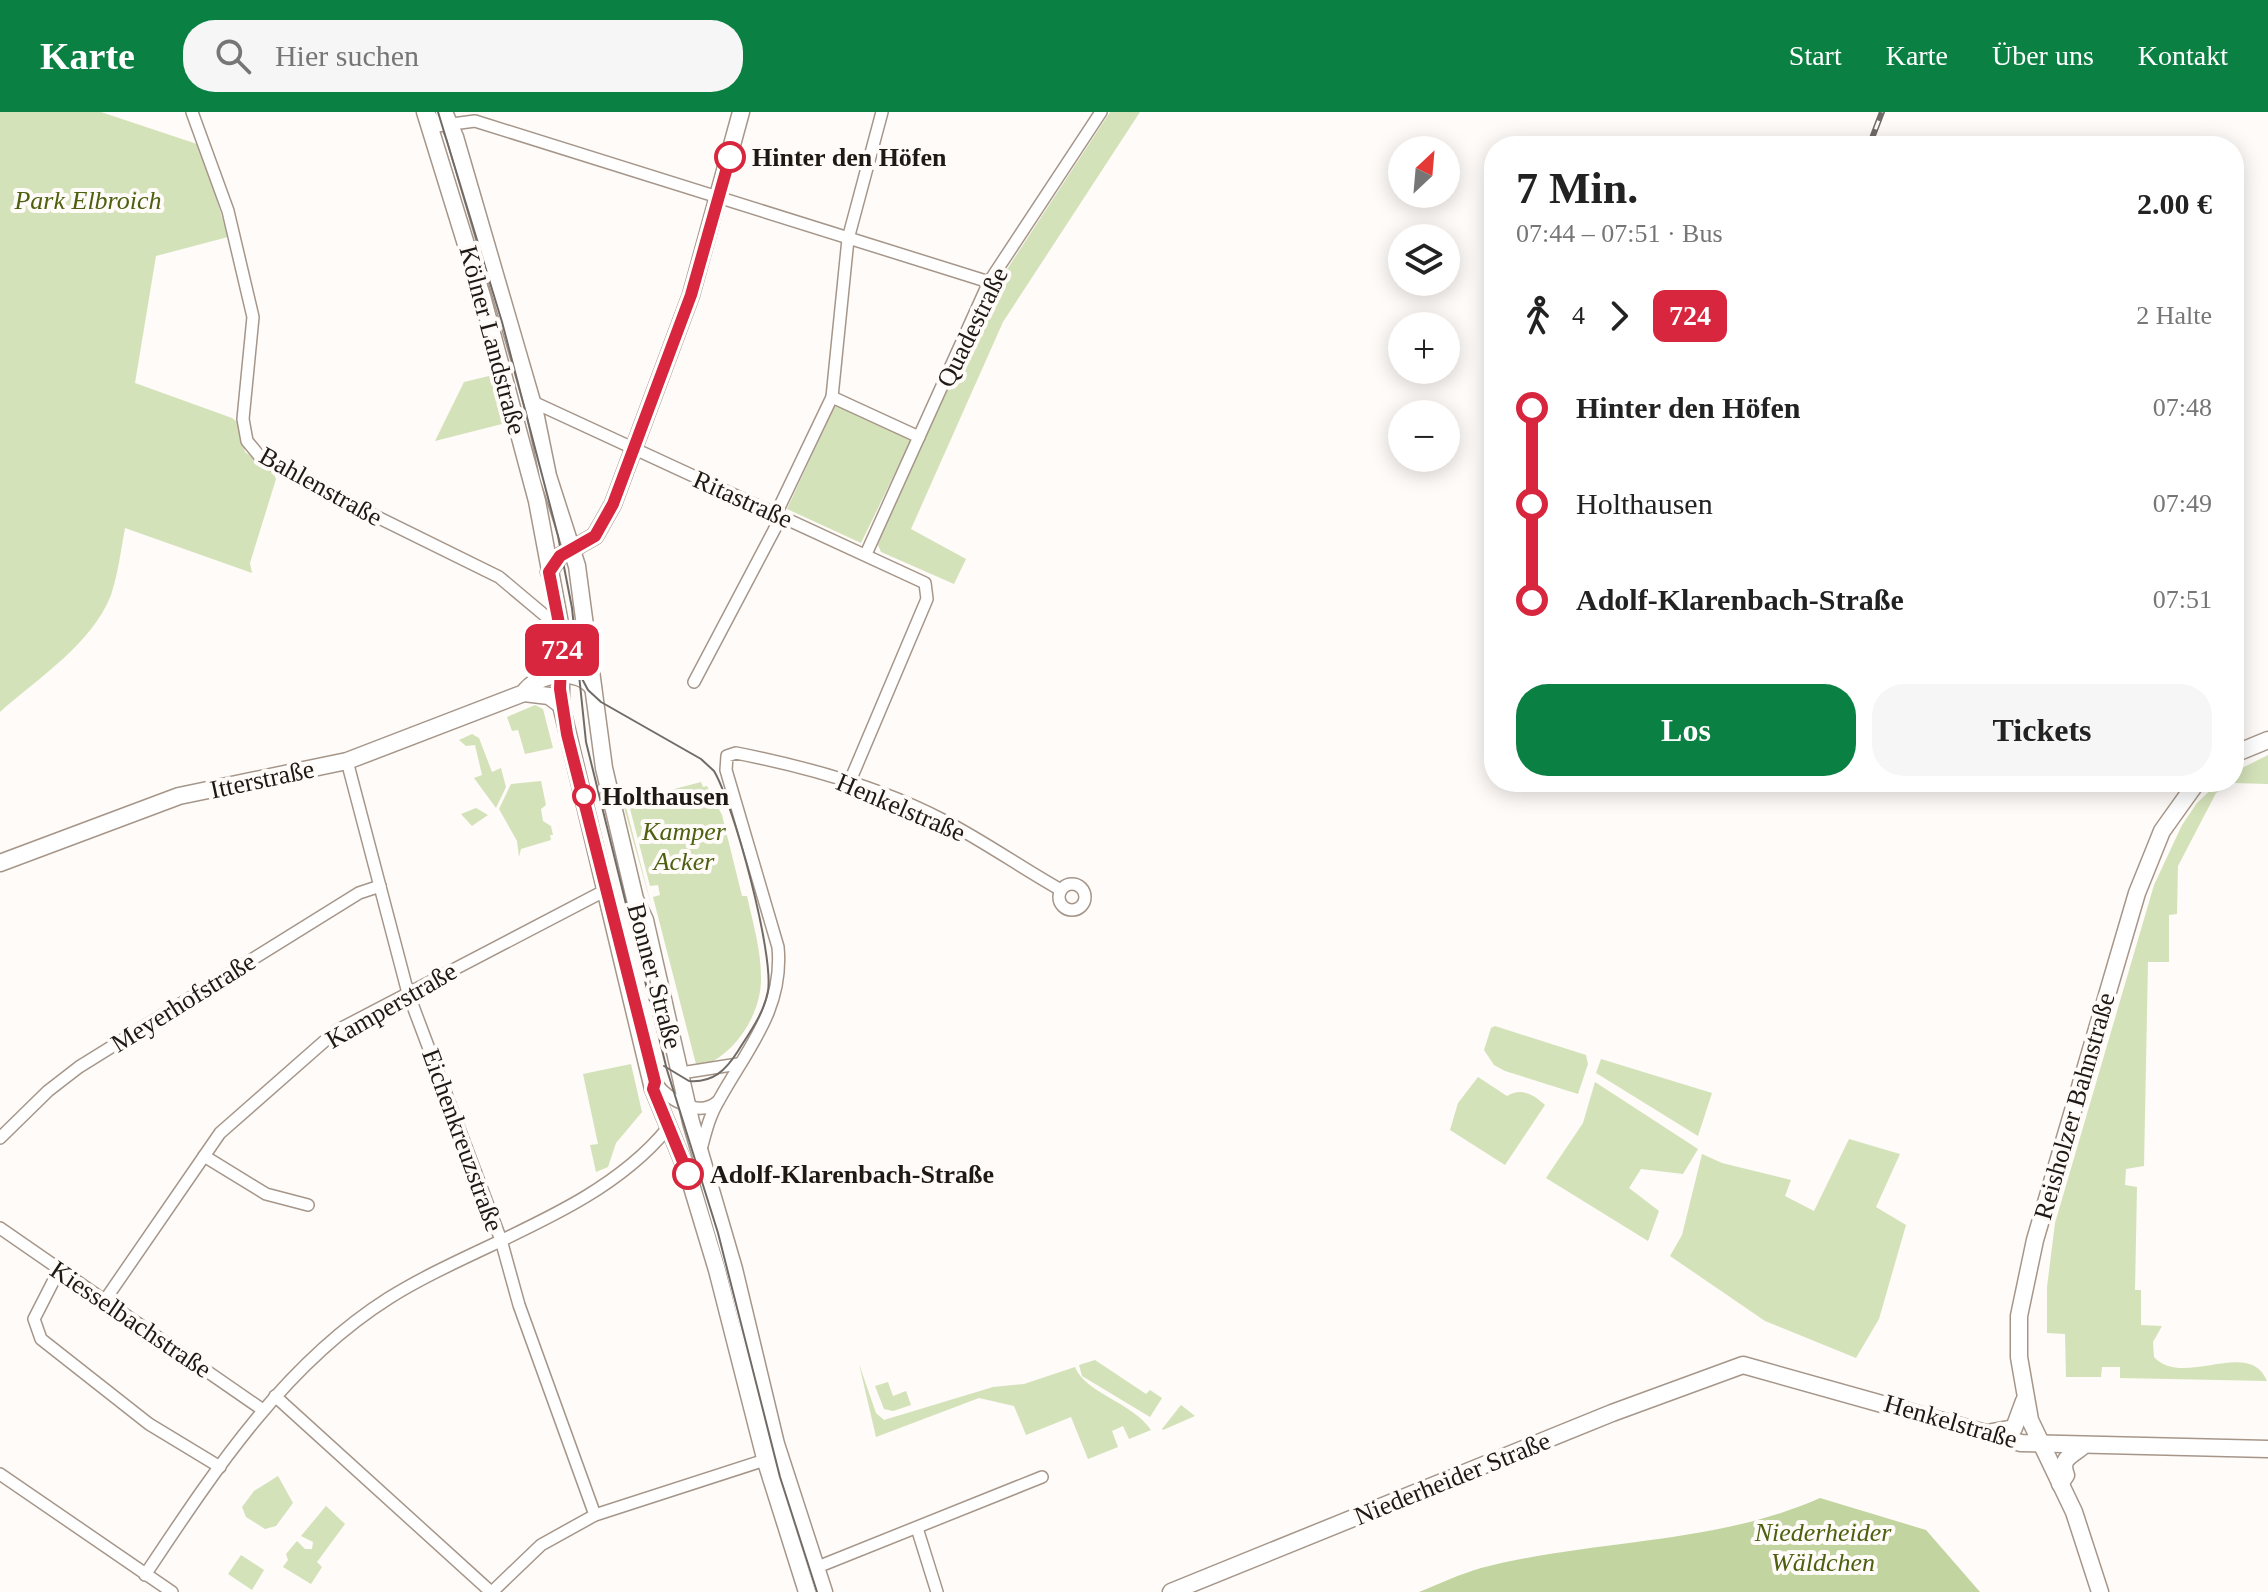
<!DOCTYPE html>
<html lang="de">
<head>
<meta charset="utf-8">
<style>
  :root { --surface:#fff; --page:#f6f6f6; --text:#222; --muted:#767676; --accent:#0b8043 }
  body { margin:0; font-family:Georgia,serif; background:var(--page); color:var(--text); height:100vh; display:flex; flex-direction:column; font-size:30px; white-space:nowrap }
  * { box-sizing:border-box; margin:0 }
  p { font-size:26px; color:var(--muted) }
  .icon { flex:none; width:44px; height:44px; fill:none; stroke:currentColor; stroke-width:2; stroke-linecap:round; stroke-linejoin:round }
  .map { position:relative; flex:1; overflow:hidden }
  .drawer { position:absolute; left:1484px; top:24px; width:760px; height:656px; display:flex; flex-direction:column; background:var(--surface); border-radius:32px; box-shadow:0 4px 20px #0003 }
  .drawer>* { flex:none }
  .badge { padding:0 16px; border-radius:12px; font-size:28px; line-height:52px }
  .needle { width:52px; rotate:26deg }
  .controls { position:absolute; left:1388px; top:24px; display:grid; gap:16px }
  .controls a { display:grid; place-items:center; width:72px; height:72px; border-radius:50%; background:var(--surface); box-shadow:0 4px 20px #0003; font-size:40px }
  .map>.badge { position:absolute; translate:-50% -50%; box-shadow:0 0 0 4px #fff }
  .legs { display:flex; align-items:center; gap:12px; height:88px; padding:0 32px; font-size:26px }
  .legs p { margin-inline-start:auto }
  .head { display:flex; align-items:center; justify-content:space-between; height:136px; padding:0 32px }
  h1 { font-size:44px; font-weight:800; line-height:60px }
  .action { display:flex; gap:16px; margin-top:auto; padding:16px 32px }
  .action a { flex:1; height:92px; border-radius:32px; background:var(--accent); color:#fff; font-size:32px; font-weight:800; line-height:92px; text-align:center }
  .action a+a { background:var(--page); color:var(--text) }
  ul { padding:0 32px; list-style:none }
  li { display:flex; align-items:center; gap:28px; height:96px; font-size:30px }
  li i { display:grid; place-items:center; width:12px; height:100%; margin:0 10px; background:currentColor }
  li i::after { content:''; width:20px; height:20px; margin:-10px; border:6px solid; border-radius:50%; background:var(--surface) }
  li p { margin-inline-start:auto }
  li:first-child i { background:linear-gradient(#0000 50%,currentColor 0) }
  li:last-child i { background:linear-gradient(currentColor 50%,#0000 0) }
  header { display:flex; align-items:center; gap:48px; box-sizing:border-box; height:112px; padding:0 40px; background:var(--accent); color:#fff }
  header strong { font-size:38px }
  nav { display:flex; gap:44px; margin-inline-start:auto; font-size:28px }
  .search { width:560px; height:72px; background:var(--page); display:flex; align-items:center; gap:20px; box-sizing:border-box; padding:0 28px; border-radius:32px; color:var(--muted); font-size:30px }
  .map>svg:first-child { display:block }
  .green { fill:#d4e2b9 }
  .forest { fill:#c2d49f }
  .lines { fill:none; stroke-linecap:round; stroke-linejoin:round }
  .street-casing { stroke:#a6968a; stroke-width:14 }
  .secondary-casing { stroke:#a6968a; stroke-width:19 }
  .street { stroke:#fff; stroke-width:11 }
  .secondary { stroke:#fff; stroke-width:16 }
  .tram { stroke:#706b67; stroke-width:2 }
  .rail-casing { stroke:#706b67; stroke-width:6 }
  .rail { stroke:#fefbf8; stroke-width:3; stroke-dasharray:9; stroke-linecap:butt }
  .line-1-casing { stroke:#fff; stroke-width:18 }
  .line-1 { stroke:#d7263d; stroke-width:12 }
  .stop-1-dot { fill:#fff; stroke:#d7263d; stroke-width:4 }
  .labels { text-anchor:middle; stroke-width:8; stroke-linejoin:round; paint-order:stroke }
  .stop-label { font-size:26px; font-weight:bold; fill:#1f1914; stroke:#fefbf8; text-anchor:start }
  .park-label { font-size:26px; font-style:italic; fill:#4c6010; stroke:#fefbf8 }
  .street-label { font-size:26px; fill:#1f1914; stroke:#fefbf8 }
</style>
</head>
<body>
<header>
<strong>Karte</strong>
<div class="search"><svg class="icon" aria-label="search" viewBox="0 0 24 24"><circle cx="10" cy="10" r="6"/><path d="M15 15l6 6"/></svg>Hier suchen</div>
<nav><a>Start</a><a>Karte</a><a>Über uns</a><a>Kontakt</a></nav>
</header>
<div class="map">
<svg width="2268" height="1480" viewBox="0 0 2268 1480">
  <rect width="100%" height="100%" fill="#fefbf8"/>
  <!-- green -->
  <g class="green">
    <path d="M 0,0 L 101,0 L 200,33 L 228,125 L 156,144 L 135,271 L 232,306 L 237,310 L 245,340 L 273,360 L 276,367 L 250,451 L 252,461 L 125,416 C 121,438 118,462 111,483 C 92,532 38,566 0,600 Z"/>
    <polygon points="1110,0 1140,0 1003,210 911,417 966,447 954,472 881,440 878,433 884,415 983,194"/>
    <polygon points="493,263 506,311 435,329 464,270"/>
    <polygon points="837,289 912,326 861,431 787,397"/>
    <polygon points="535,593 543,597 553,636 525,642 518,618 512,619 507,605"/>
    <polygon points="472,622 479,626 492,660 501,656 506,675 496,696 474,666 482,663 475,633 466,634 459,628"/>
    <path d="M 2268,643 L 2268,672 L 2234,671 L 2216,681 L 2178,754 L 2177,802 L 2169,803 L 2169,850 L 2148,850 L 2144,1054 L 2126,1057 L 2125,1073 L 2137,1075 L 2135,1178 L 2141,1178 L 2141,1213 L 2162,1214 L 2153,1230 L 2154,1245 C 2183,1277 2249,1225 2267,1269 L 2120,1266 L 2120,1255 L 2102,1255 L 2101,1265 L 2066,1265 L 2065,1222 L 2047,1221 L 2047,1175 L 2055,1111 L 2154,773 L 2182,713 L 2197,691 L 2219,670 L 2234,670 L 2234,660 Z"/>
    <polygon points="541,669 546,693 541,697 543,709 551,714 553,723 550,723 551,728 521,737 519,745 517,729 499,697 511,672"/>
    <path d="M 701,670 L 703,675 L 707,674 L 722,703 L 742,784 L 747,784 C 753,811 761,838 761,865 C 762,903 733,946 697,956 L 653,785 L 660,783 L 658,773 L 650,774 L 628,689 Z"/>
    <polygon points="625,691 652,796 623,692"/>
    <polygon points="476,696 488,703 472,714 461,702"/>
    <polygon points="1495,914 1586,943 1588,952 1578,982 1505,959 1494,953 1484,938 1491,916"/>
    <polygon points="1601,947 1712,981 1698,1024 1596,961"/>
    <polygon points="631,952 642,1000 616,1031 608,1055 596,1060 590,1033 598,1032 583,962"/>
    <path d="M 1478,965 L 1507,984 C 1522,975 1534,983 1545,993 L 1505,1053 L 1450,1018 L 1458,991 Z"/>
    <polygon points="1595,970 1698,1037 1683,1062 1641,1057 1629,1076 1659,1099 1648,1129 1546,1066 1583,1011"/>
    <polygon points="1849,1027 1900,1042 1876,1095 1906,1113 1879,1207 1856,1246 1765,1209 1670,1144 1682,1123 1702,1042 1722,1051 1791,1068 1785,1084 1814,1099"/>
    <polygon points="1095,1248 1146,1282 1150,1278 1162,1286 1150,1305 1082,1264 1079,1253"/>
    <path d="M 859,1252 L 876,1301 L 884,1308 L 993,1275 L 1024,1272 L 1075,1255 C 1085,1281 1132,1290 1151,1318 L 1129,1327 L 1123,1314 L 1112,1319 L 1118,1335 L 1088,1347 L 1071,1305 L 1026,1323 L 1014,1294 L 979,1286 L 876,1325 Z"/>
    <polygon points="888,1270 893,1284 906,1279 911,1293 893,1299 884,1297 875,1274"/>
    <polygon points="1181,1293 1195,1304 1163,1318 1162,1317"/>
    <polygon points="278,1364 293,1391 276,1414 265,1417 246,1405 242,1395 254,1379"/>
    <polygon points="326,1394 345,1412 317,1450 322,1455 311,1472 283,1455 288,1448 286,1442 297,1429 305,1437 312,1437 313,1430 301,1424"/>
    <polygon points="241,1443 264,1458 252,1478 228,1462"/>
  </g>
  <!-- forest -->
  <path class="forest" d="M 1820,1386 L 1926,1418 L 1980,1480 L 1419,1480 C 1439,1472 1460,1462 1481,1456 C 1592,1427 1715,1433 1820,1386 Z"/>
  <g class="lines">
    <!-- street casing -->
    <g class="street-casing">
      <g id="street">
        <polyline points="192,0 228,99 253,205 243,307 247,329 262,347 290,362 499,465 561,517"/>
        <polyline points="430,3 437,14 475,9 989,170"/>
        <polyline points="832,285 919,325"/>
        <polyline points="531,289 925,471 927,487 850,669"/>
        <polyline points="776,402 832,285 848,127 882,0"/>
        <polyline points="866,442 989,170 1101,0"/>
        <polyline points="694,570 781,405"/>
        <polyline points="347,649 408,881 501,1128 519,1193 595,1403"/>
        <circle cx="1072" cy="785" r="13"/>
        <polyline points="681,961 738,952"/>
        <path d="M 657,972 C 667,987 699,1006 717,990"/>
        <polyline points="0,1026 48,979 79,955 359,781 380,774"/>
        <path d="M 700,1041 C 705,1023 709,1004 719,988 C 747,937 784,897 778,835 L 726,658 L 727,644 L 736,641 C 808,655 880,675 945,709 C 985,730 1022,756 1061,778"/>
        <polyline points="204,1044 266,1082 308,1093"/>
        <polyline points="0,1116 263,1298"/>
        <polyline points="59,1158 34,1207 41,1227 149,1312 220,1355"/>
        <polyline points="105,1188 220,1021 336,919 606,778"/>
        <polyline points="275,1284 491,1480"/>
        <polyline points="0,1362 172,1480"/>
        <polyline points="917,1416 937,1480"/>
        <polyline points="815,1456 1042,1365"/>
        <path d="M 145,1463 C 213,1361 283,1253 389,1186 C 477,1131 599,1100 667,1017"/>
        <polyline points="492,1480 541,1433 595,1403 768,1347"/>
      </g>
    </g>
    <!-- secondary casing -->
    <g class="secondary-casing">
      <g id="secondary">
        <polyline points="425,0 482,184 537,389 561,517 561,593 653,977 688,1062 717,1158 766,1350 807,1480"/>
        <polyline points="444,0 455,25 535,300 548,364 577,454 604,656 635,787 645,808 691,1010 734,1157 776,1332 824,1480"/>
        <polyline points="549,460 560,444 595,424 613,392 691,183 741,0"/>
        <polyline points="524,581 549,584 561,593"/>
        <polyline points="2234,642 2268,628"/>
        <path d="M 0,751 L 179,684 L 347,649 L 524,581 C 536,561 579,555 593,576"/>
        <polyline points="1992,1320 2014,1316 2024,1289"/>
        <path d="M 2060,1372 L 2066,1363 C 2059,1346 2073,1343 2083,1334"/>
        <polyline points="1171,1480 1612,1301 1743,1253 2021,1331 2268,1337"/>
        <polyline points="2100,1480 2074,1400 2030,1308 2019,1245 2019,1204 2035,1128 2137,781 2162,719 2197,670"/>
      </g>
    </g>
    <!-- street -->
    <use href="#street" class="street"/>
    <!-- secondary -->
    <use href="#secondary" class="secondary"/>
    <!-- tram -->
    <g class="tram">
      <polyline points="438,0 502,210 558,424 572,496 586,630 667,958 718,1121 780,1365 817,1480"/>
      <path d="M 579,561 L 588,578 L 601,590 L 701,647 L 714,659 C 734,693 774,842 768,879 C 764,901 750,920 738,939 C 726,958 713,971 689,969 L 664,954"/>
    </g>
    <!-- rail casing -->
    <g class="rail-casing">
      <polyline id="rail" points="1869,34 1882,0"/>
    </g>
    <!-- rail -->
    <use href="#rail" class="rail"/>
  </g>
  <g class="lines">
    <!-- line-1 casing -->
    <g class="line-1-casing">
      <polyline id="line-1" points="688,1062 653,977 655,970 567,622 560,577 562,527 549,460 560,444 595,424 613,392 691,183 730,45"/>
    </g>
    <!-- line-1 -->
    <use href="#line-1" class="line-1"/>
  </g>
  <!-- markers -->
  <g class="stop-1-dot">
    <circle cx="730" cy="45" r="14"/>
    <circle cx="584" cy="684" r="10"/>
    <circle cx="688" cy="1062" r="14"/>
  </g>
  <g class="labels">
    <!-- stop labels -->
    <g class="stop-label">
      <text x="752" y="54">Hinter den Höfen</text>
      <text x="602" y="693">Holthausen</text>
      <text x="710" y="1071">Adolf-Klarenbach-Straße</text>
    </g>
    <!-- park labels -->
    <g class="park-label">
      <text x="88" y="97">Park Elbroich</text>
      <text x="684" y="728">Kamper<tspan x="684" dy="30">Acker</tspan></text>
      <text x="1823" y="1429">Niederheider<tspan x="1823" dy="30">Wäldchen</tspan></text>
    </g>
    <!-- street labels -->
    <g class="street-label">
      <text transform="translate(972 215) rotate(-64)" y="9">Quadestraße</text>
      <text transform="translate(493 228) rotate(75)" y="9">Kölner Landstraße</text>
      <text transform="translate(321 374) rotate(29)" y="9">Bahlenstraße</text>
      <text transform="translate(743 387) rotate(24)" y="9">Ritastraße</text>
      <text transform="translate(262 667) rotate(-12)" y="9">Itterstraße</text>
      <text transform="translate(901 695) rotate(23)" y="9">Henkelstraße</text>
      <text transform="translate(655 864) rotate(75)" y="9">Bonner Straße</text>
      <text transform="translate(183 890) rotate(-32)" y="9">Meyerhofstraße</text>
      <text transform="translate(391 893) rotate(-30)" y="9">Kamperstraße</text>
      <text transform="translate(2074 994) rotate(-74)" y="9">Reisholzer Bahnstraße</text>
      <text transform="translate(463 1028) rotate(70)" y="9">Eichenkreuzstraße</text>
      <text transform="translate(131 1207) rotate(34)" y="9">Kiesselbachstraße</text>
      <text transform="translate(1951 1309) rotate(16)" y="9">Henkelstraße</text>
      <text transform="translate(1452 1366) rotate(-22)" y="9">Niederheider Straße</text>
    </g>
  </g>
</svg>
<div class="controls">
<a><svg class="needle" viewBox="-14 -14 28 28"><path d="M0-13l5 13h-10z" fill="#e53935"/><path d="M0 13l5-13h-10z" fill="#767676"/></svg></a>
<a><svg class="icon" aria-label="layers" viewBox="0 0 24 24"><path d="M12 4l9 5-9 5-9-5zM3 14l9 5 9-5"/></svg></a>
<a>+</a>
<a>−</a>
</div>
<b class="badge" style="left:562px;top:538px;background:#d7263d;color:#fff">724</b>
<section class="drawer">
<div class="head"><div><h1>7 Min.</h1><p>07:44 – 07:51 · Bus</p></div><b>2.00 €</b></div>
<div class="legs"><svg class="icon" aria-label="walk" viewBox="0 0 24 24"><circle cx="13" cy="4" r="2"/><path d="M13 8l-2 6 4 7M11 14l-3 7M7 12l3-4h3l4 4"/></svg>4<svg class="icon" aria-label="forward" viewBox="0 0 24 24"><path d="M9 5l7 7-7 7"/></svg><b class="badge" style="background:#d7263d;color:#fff">724</b><p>2 Halte</p></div>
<ul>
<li><i style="color:#d7263d"></i><b>Hinter den Höfen</b><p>07:48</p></li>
<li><i style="color:#d7263d"></i><span>Holthausen</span><p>07:49</p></li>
<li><i style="color:#d7263d"></i><b>Adolf-Klarenbach-Straße</b><p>07:51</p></li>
</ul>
<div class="action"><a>Los</a><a>Tickets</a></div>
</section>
</div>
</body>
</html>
